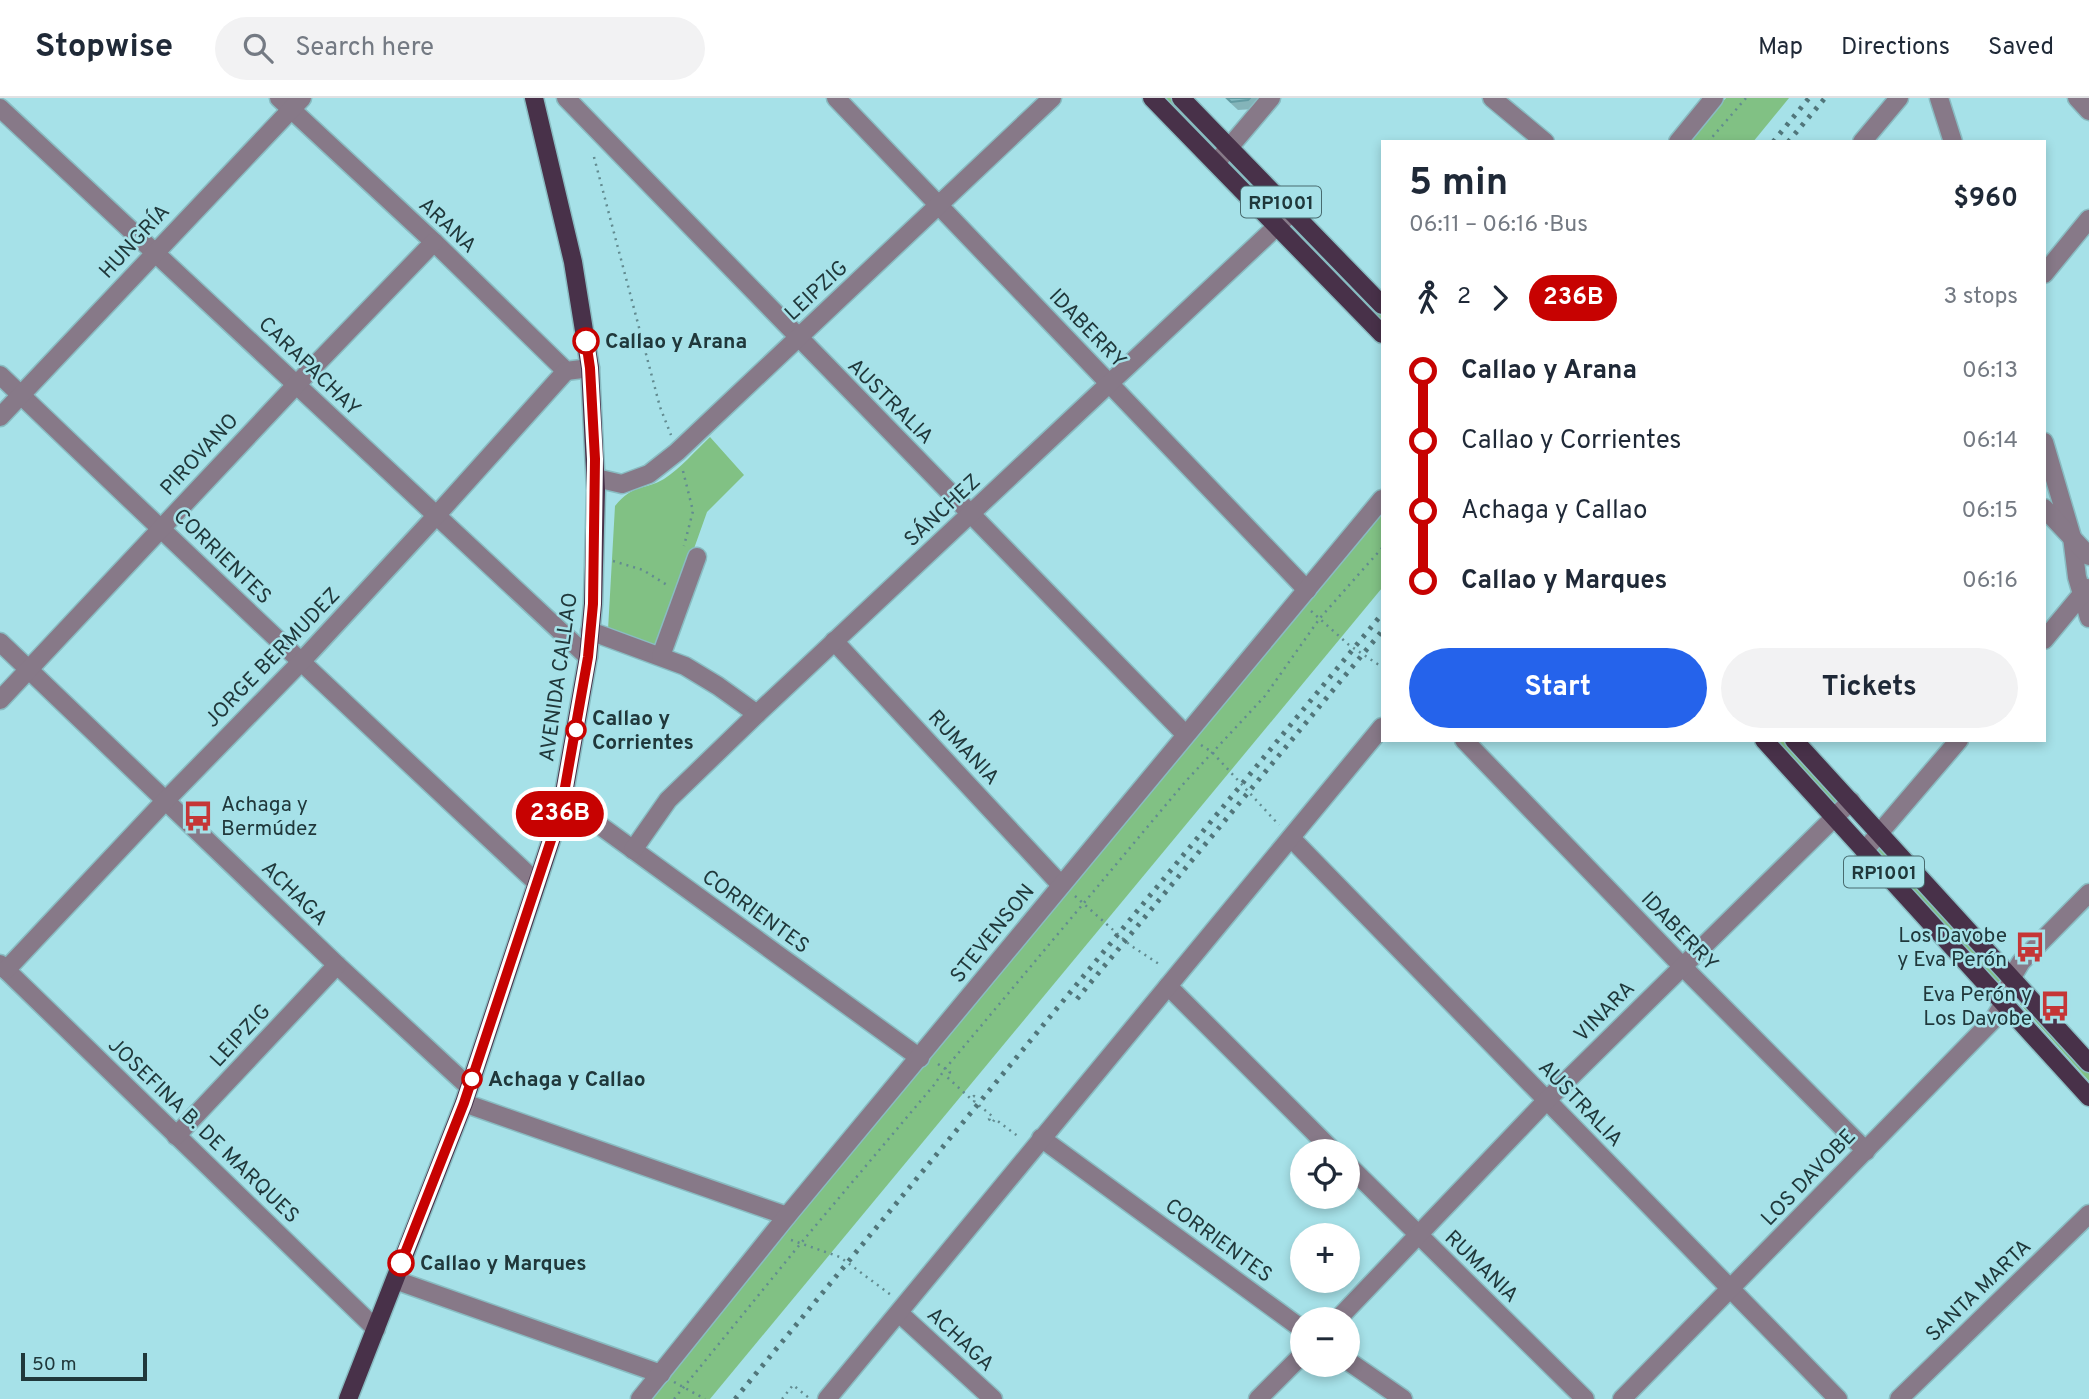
<!DOCTYPE html>
<html lang="en">
<head>
<meta charset="utf-8">
<style>
  :root { --surface:#fff; --page:#f2f2f3; --text:#1f2937; --muted:#747a83; --line:#e0e1e3; --accent:#2563eb }
  body { margin:0; font-family:Overpass,sans-serif; background:var(--page); color:var(--text); height:100vh; display:flex; flex-direction:column; font-size:26px; white-space:nowrap }
  * { box-sizing:border-box; margin:0 }
  p { font-size:23px; color:var(--muted) }
  .icon { flex:none; width:38px; height:38px; fill:none; stroke:currentColor; stroke-width:2; stroke-linecap:round; stroke-linejoin:round }
  .map { position:relative; flex:1; overflow:hidden }
  .sheet { position:absolute; left:1381px; top:42px; width:665px; height:602px; display:flex; flex-direction:column; background:var(--surface); border-radius:0px; box-shadow:0 4px 10px #0003 }
  .sheet>* { flex:none }
  .badge { padding:0 14px; border-radius:23px; font-size:24px; line-height:46px }
  .controls { position:absolute; left:1290px; top:1041px; display:grid; gap:14px }
  .controls a { display:grid; place-items:center; width:70px; height:70px; border-radius:50%; background:var(--surface); box-shadow:0 4px 10px #0003; font-size:35px }
  .scale { position:absolute; left:21px; bottom:18px; width:126px; box-sizing:border-box; padding-left:7px; border:4px solid #20383b; border-top:0; font-size:19px; line-height:24px; white-space:nowrap; color:#20383b; -webkit-text-stroke:5px #a6e1e8; paint-order:stroke }
  .map>.badge { position:absolute; translate:-50% -50%; box-shadow:0 0 0 4px #fff }
  .legs { display:flex; align-items:center; gap:10px; height:77px; padding:0 28px; font-size:23px }
  .legs p { margin-inline-start:auto }
  .summary { display:flex; align-items:center; justify-content:space-between; height:119px; padding:0 28px }
  h1 { font-size:38px; font-weight:700; line-height:52px }
  .button { display:flex; gap:14px; margin-top:auto; padding:14px 28px }
  .button a { flex:1; height:80px; border-radius:42px; background:var(--accent); color:#fff; font-size:28px; font-weight:700; line-height:80px; text-align:center }
  .button a+a { background:var(--page); color:var(--text) }
  ul { padding:0 28px; list-style:none }
  li { display:flex; align-items:center; gap:24px; height:70px; font-size:26px }
  li i { display:grid; place-items:center; width:10px; height:100%; margin:0 9px; background:currentColor }
  li i::after { content:''; width:18px; height:18px; margin:-9px; border:5px solid; border-radius:50%; background:var(--surface) }
  li p { margin-inline-start:auto }
  li:first-child i { background:linear-gradient(#0000 50%,currentColor 0) }
  li:last-child i { background:linear-gradient(currentColor 50%,#0000 0) }
  header { display:flex; align-items:center; gap:42px; box-sizing:border-box; height:98px; padding:0 35px; background:var(--surface); border-bottom:2px solid var(--line) }
  header strong { font-size:33px }
  nav { display:flex; gap:38px; margin-inline-start:auto; font-size:24px }
  .search { width:490px; height:63px; background:var(--page); display:flex; align-items:center; gap:18px; box-sizing:border-box; padding:0 24px; border-radius:38px; color:var(--muted); font-size:26px }
  .map>svg:first-child { display:block }
  .green { fill:#81c184 }
  .shadow { fill:#0003 }
  .building { fill:#82bbc2; stroke:#629ba2; stroke-width:2 }
  .lines { fill:none; stroke-linecap:round; stroke-linejoin:round }
  .minor-casing { stroke:#89bcc2; stroke-width:21 }
  .major-casing { stroke:#89bcc2; stroke-width:21 }
  .path { stroke:#628b90; stroke-width:2.5; stroke-dasharray:2 5; stroke-linecap:butt }
  .minor { stroke:#877988; stroke-width:18 }
  .major { stroke:#483149; stroke-width:18 }
  .rail { stroke:#51767b; stroke-width:5; stroke-dasharray:3.5 7; stroke-linecap:butt }
  .line-1-casing { stroke:#fff; stroke-width:16 }
  .line-1 { stroke:#c70201; stroke-width:10 }
  .stop-1-dot { fill:#fff; stroke:#c70201; stroke-width:3.5 }
  .labels { text-anchor:middle; stroke-width:5; stroke-linejoin:round; paint-order:stroke }
  .shield { fill:#a6e1e8; stroke:#486b6f; stroke-width:2 }
  .shield-label { font-size:19px; font-weight:bold; fill:#20383b }
  .street-label { font-size:21px; fill:#20383b; stroke:#a6e1e8 }
  .stop-label { font-size:21px; font-weight:bold; fill:#20383b; stroke:#a6e1e8; text-anchor:start }
  .poi-label { font-size:21px; fill:#20383b; stroke:#a6e1e8; text-anchor:end }
</style>
</head>
<body>
<header>
<strong>Stopwise</strong>
<div class="search"><svg class="icon" aria-label="search" viewBox="0 0 24 24"><circle cx="10" cy="10" r="6"/><path d="M15 15l6 6"/></svg>Search here</div>
<nav><a>Map</a><a>Directions</a><a>Saved</a></nav>
</header>
<div class="map">
<svg width="2089" height="1301" viewBox="0 0 2089 1301">
  <rect width="100%" height="100%" fill="#a6e1e8"/>
  <!-- green -->
  <g class="green">
    <polygon points="1164,0 1174,0 1221,48 1216,52"/>
    <polygon points="1726,0 1789,0 1753,44 1689,44"/>
    <polygon points="1231,60 1279,112 1275,116 1227,64"/>
    <polygon points="1292,127 1382,216 1382,223 1288,129"/>
    <path d="M 710,339 L 744,377 L 707,414 L 659,549 L 608,532 L 615,408 C 634,385 643,393 664,381 C 680,371 696,352 710,339 Z"/>
    <polygon points="1382,414 1382,490 710,1301 645,1301"/>
    <polygon points="1774,642 1784,642 1841,703 1835,708"/>
    <polygon points="1883,746 2004,880 1998,884 1877,752"/>
    <polygon points="2025,902 2089,973 2089,983 2020,906"/>
  </g>
  <!-- shadow -->
  <polygon class="shadow" points="1225,0 1261,0 1253,11 1238,12"/>
  <!-- building -->
  <polygon class="building" points="1227,0 1250,0 1248,2 1231,4"/>
  <g class="lines">
    <!-- minor casing -->
    <g class="minor-casing">
      <g id="minor">
        <polyline points="279,0 434,144 566,273 590,270"/>
        <polyline points="566,0 1185,636"/>
        <polyline points="836,0 1307,492"/>
        <polyline points="1492,0 1545,44"/>
        <polyline points="1939,0 1953,44"/>
        <polyline points="2077,0 2089,13"/>
        <polyline points="0,10 588,559"/>
        <polyline points="1678,44 1714,0"/>
        <polyline points="1862,44 1899,0"/>
        <polyline points="1216,65 1271,0"/>
        <polyline points="2044,176 2089,121"/>
        <path d="M 0,277 C 178,448 357,617 537,785"/>
        <polyline points="0,319 302,0"/>
        <polyline points="2044,344 2072,439 2077,479 2089,520"/>
        <polyline points="596,380 622,386 649,376 677,354 1052,0"/>
        <polyline points="2044,410 2089,458"/>
        <polyline points="590,533 685,568 718,588 757,616"/>
        <polyline points="2044,542 2087,490"/>
        <polyline points="834,543 1061,787"/>
        <polyline points="0,544 337,867 469,989"/>
        <polyline points="661,558 697,459"/>
        <polyline points="0,602 296,287 434,144"/>
        <polyline points="1464,642 1682,868 1866,1053"/>
        <polyline points="561,712 584,716 920,960"/>
        <polyline points="1291,740 1838,1301"/>
        <polyline points="633,752 668,702 757,616 1291,115"/>
        <polyline points="1864,753 1959,642"/>
        <polyline points="0,866 376,1231"/>
        <polyline points="6,872 166,702 300,565 435,419 566,273"/>
        <polyline points="1168,888 1334,1054"/>
        <polyline points="464,1005 787,1118"/>
        <polyline points="176,1038 337,867"/>
        <polyline points="1041,1040 1302,1231"/>
        <polyline points="1348,1067 1585,1301"/>
        <polyline points="395,1182 661,1276"/>
        <polyline points="899,1215 993,1301"/>
        <polyline points="1337,1222 1547,1002 1851,703"/>
        <polyline points="1348,1263 1403,1301"/>
        <polyline points="640,1301 787,1118 1382,401"/>
        <polyline points="827,1301 1382,629"/>
        <polyline points="1258,1301 1302,1257"/>
        <polyline points="1622,1301 1994,921 2004,905 2012,879 2021,864 2089,795"/>
        <polyline points="1899,1301 2089,1116"/>
      </g>
    </g>
    <!-- major casing -->
    <g class="major-casing">
      <g id="major">
        <polyline points="1152,0 1382,236"/>
        <polyline points="1181,0 1382,207"/>
        <polyline points="1764,642 2089,999"/>
        <polyline points="1794,642 2089,965"/>
        <polyline points="348,1301 464,1005 537,785 561,712 588,559 593,506 596,392 590,270 573,164 534,0"/>
      </g>
    </g>
    <!-- path -->
    <g class="path">
      <polyline points="1708,44 1746,0"/>
      <polyline points="594,59 660,309 671,337"/>
      <polyline points="683,373 693,413 684,448"/>
      <polyline points="613,463 643,472 667,487"/>
      <polyline points="1311,513 1349,547 1382,569"/>
      <polyline points="1201,647 1212,654 1279,727"/>
      <polyline points="1075,798 1130,847 1162,868"/>
      <polyline points="938,966 950,974 947,979 971,1001 974,998 976,1000 974,1003 992,1018 989,1021 992,1025 995,1021 1019,1039"/>
      <polyline points="791,1142 840,1159 891,1197"/>
      <polyline points="674,1284 705,1301"/>
      <polyline points="674,1301 801,1145 934,987 945,971 1185,684 1265,598 1320,520 1382,450"/>
      <polyline points="782,1301 793,1287 809,1300"/>
    </g>
    <!-- minor -->
    <use href="#minor" class="minor"/>
    <!-- major -->
    <use href="#major" class="major"/>
    <!-- rail -->
    <g class="rail">
      <polyline points="1773,44 1809,0"/>
      <polyline points="1788,44 1825,0"/>
      <polyline points="1077,901 1382,533"/>
      <polyline points="735,1301 1382,516"/>
    </g>
  </g>
  <g class="lines">
    <!-- line-1 casing -->
    <g class="line-1-casing">
      <polyline id="line-1" points="401,1165 464,1005 561,712 588,559 593,506 595,361 590,270 586,243"/>
    </g>
    <!-- line-1 -->
    <use href="#line-1" class="line-1"/>
  </g>
  <!-- icons -->
  <defs>
    <g id="bus-bare" transform="scale(2.415)"><path d="M-5-6H5V4H4V6H2V4H-2V6H-4V4H-5ZM-3.5-4V0h7V-4ZM-3.5 1.2v1.5H-2V1.2ZM2 1.2v1.5H3.5V1.2Z" fill="#c53636" stroke="#a6e1e8" stroke-width="2.5" paint-order="stroke"/></g>
  </defs>
  <g fill-rule="evenodd">
    <use href="#bus-bare" x="198" y="718"/>
    <use href="#bus-bare" x="2030" y="849"/>
    <use href="#bus-bare" x="2055" y="908"/>
  </g>
  <!-- markers -->
  <g class="stop-1-dot">
    <circle cx="586" cy="243" r="12"/>
    <circle cx="576" cy="632" r="9"/>
    <circle cx="472" cy="981" r="9"/>
    <circle cx="401" cy="1165" r="12"/>
  </g>
  <g class="labels">
    <!-- shield labels -->
    <g class="shield">
      <rect x="1241" y="88.5" width="80" height="31" rx="5"/>
      <rect x="1844" y="758.5" width="80" height="31" rx="5"/>
    </g>
    <g class="shield-label">
      <text x="1281" y="111">RP1001</text>
      <text x="1884" y="781">RP1001</text>
    </g>
    <!-- street labels -->
    <g class="street-label">
      <text transform="translate(448 127) rotate(43)" y="7">ARANA</text>
      <text transform="translate(134 143) rotate(-47)" y="7">HUNGRÍA</text>
      <text transform="translate(816 192) rotate(-43)" y="7">LEIPZIG</text>
      <text transform="translate(1088 230) rotate(46)" y="7">IDABERRY</text>
      <text transform="translate(310 268) rotate(44)" y="7">CARAPACHAY</text>
      <text transform="translate(891 303) rotate(45)" y="7">AUSTRALIA</text>
      <text transform="translate(199 356) rotate(-47)" y="7">PIROVANO</text>
      <text transform="translate(942 412) rotate(-43)" y="7">SÁNCHEZ</text>
      <text transform="translate(223 458) rotate(44)" y="7">CORRIENTES</text>
      <text transform="translate(272 559) rotate(-46)" y="7">JORGE BERMUDEZ</text>
      <text transform="translate(558 579) rotate(-82)" y="7">AVENIDA CALLAO</text>
      <text transform="translate(964 649) rotate(47)" y="7">RUMANIA</text>
      <text transform="translate(295 795) rotate(44)" y="7">ACHAGA</text>
      <text transform="translate(756 813) rotate(36)" y="7">CORRIENTES</text>
      <text transform="translate(1680 833) rotate(46)" y="7">IDABERRY</text>
      <text transform="translate(992 835) rotate(-51)" y="7">STEVENSON</text>
      <text transform="translate(1604 913) rotate(-45)" y="7">VINARA</text>
      <text transform="translate(240 937) rotate(-47)" y="7">LEIPZIG</text>
      <text transform="translate(1581 1005) rotate(46)" y="7">AUSTRALIA</text>
      <text transform="translate(204 1032) rotate(44)" y="7">JOSEFINA B. DE MARQUES</text>
      <text transform="translate(1808 1079) rotate(-46)" y="7">LOS DAVOBE</text>
      <text transform="translate(1219 1142) rotate(36)" y="7">CORRIENTES</text>
      <text transform="translate(1482 1168) rotate(44)" y="7">RUMANIA</text>
      <text transform="translate(1978 1192) rotate(-44)" y="7">SANTA MARTA</text>
      <text transform="translate(961 1241) rotate(43)" y="7">ACHAGA</text>
    </g>
    <!-- stop labels -->
    <g class="stop-label">
      <text x="605" y="250">Callao y Arana</text>
      <text x="592" y="627">Callao y<tspan x="592" dy="24">Corrientes</tspan></text>
      <text x="488" y="988">Achaga y Callao</text>
      <text x="420" y="1172">Callao y Marques</text>
    </g>
    <!-- poi labels -->
    <g class="poi-label">
      <text x="221" y="713" text-anchor="start">Achaga y<tspan x="221" dy="24">Bermúdez</tspan></text>
      <text x="2007" y="844">Los Davobe<tspan x="2007" dy="24">y Eva Perón</tspan></text>
      <text x="2032" y="903">Eva Perón y<tspan x="2032" dy="24">Los Davobe</tspan></text>
    </g>
  </g>
</svg>
<div class="controls">
<a><svg class="icon" aria-label="locate" viewBox="0 0 24 24"><circle cx="12" cy="12" r="6"/><path d="M12 2v4M12 18v4M2 12h4M18 12h4"/></svg></a>
<a>+</a>
<a>−</a>
</div>
<div class="scale">50 m</div>
<b class="badge" style="left:560px;top:716px;background:#c70201;color:#fff">236B</b>
<section class="sheet">
<div class="summary"><div><h1>5 min</h1><p>06:11 – 06:16 · Bus</p></div><b>$960</b></div>
<div class="legs"><svg class="icon" aria-label="walk" viewBox="0 0 24 24"><circle cx="13" cy="4" r="2"/><path d="M13 8l-2 6 4 7M11 14l-3 7M7 12l3-4h3l4 4"/></svg>2<svg class="icon" aria-label="forward" viewBox="0 0 24 24"><path d="M9 5l7 7-7 7"/></svg><b class="badge" style="background:#c70201;color:#fff">236B</b><p>3 stops</p></div>
<ul>
<li><i style="color:#c70201"></i><b>Callao y Arana</b><p>06:13</p></li>
<li><i style="color:#c70201"></i><span>Callao y Corrientes</span><p>06:14</p></li>
<li><i style="color:#c70201"></i><span>Achaga y Callao</span><p>06:15</p></li>
<li><i style="color:#c70201"></i><b>Callao y Marques</b><p>06:16</p></li>
</ul>
<div class="button"><a>Start</a><a>Tickets</a></div>
</section>
</div>
</body>
</html>
